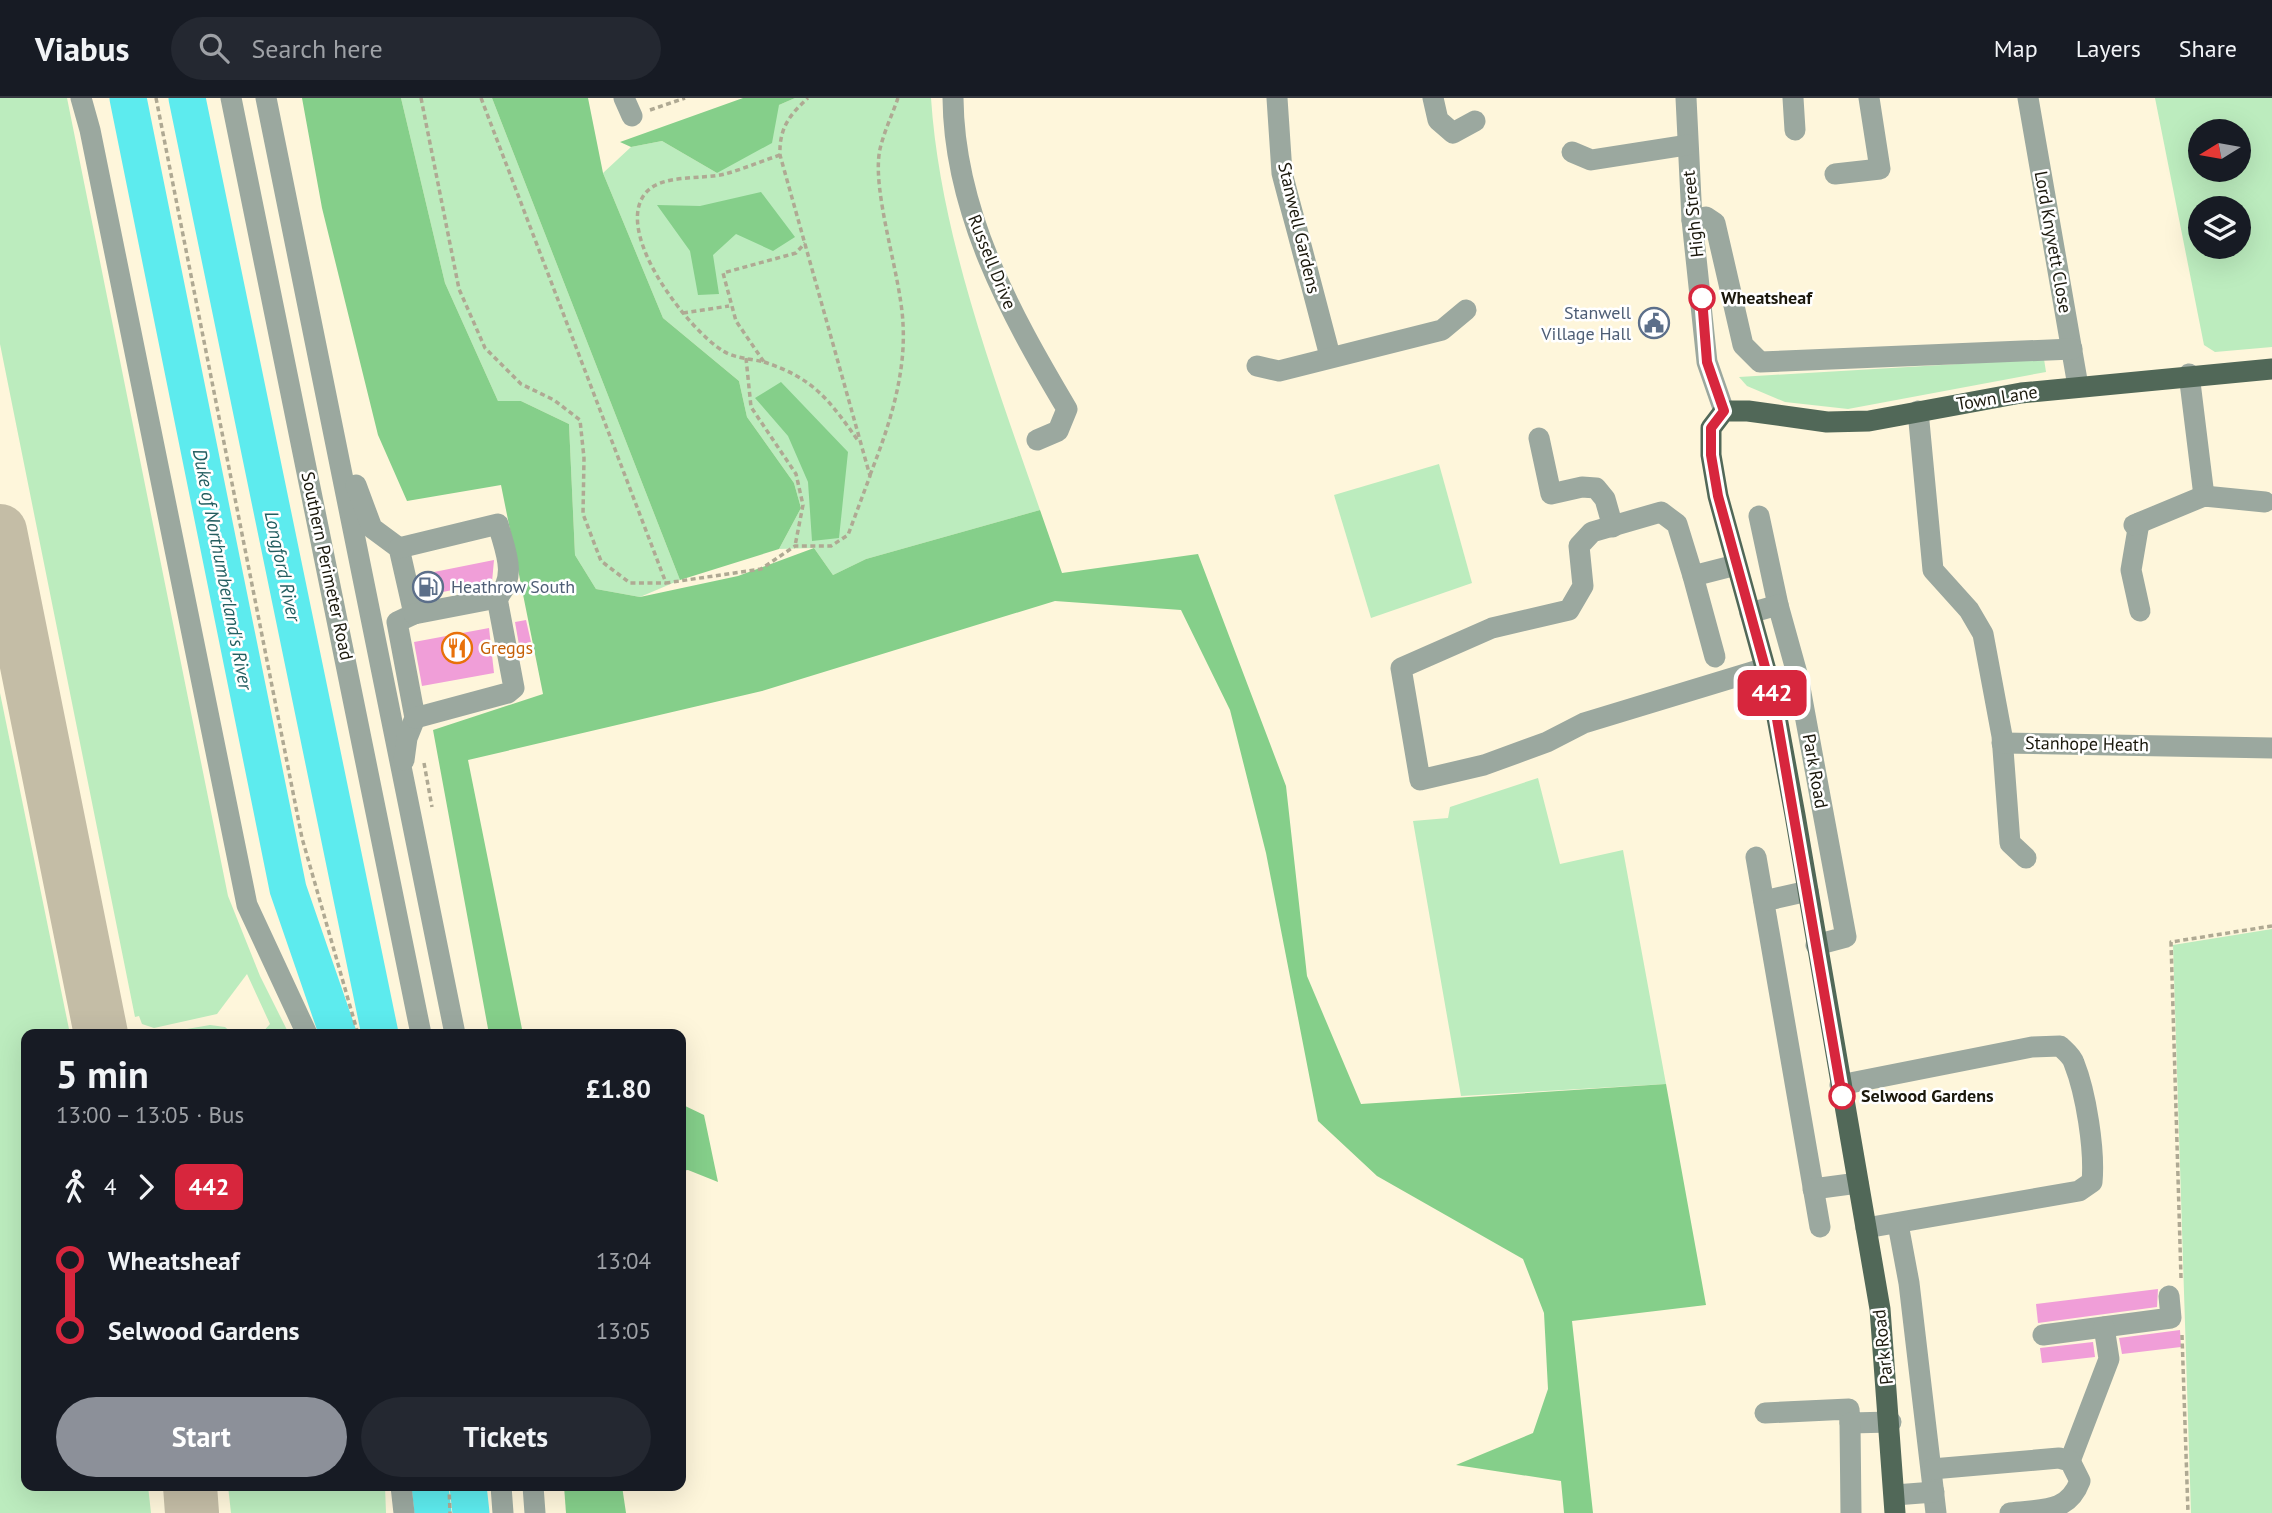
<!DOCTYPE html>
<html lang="en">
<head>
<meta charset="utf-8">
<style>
  :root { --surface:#171b24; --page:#242831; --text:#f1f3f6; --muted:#9ea1a6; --line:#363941; --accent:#8c9099 }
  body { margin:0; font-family:"PT Sans",sans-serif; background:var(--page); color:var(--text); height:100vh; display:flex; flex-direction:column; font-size:26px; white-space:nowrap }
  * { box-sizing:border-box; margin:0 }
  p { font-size:23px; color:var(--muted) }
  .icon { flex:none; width:38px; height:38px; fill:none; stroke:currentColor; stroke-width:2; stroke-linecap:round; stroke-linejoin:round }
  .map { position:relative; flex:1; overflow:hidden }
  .side { position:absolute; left:21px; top:931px; width:665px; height:462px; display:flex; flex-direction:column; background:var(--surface); border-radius:14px; box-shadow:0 7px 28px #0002 }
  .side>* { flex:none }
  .badge { padding:0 14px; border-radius:10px; font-size:24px; line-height:46px }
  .needle { width:46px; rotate:259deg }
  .tools { position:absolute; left:2188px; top:21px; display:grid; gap:14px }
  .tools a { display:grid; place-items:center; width:63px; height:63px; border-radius:50%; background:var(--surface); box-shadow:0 7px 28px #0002; font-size:35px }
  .map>.badge { position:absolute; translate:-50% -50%; box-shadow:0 0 0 4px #fff }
  .legs { display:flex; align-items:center; gap:10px; height:77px; padding:0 35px; font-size:23px }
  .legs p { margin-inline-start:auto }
  .headline { display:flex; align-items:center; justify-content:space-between; height:119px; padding:0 35px }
  h1 { font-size:38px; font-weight:700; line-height:52px }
  .cta { display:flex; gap:14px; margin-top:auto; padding:14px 35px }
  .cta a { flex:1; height:80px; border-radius:42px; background:var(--accent); color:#fff; font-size:28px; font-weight:700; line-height:80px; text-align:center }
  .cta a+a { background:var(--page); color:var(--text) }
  ul { padding:0 35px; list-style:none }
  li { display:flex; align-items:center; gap:24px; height:70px; font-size:26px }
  li i { display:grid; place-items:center; width:10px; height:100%; margin:0 9px; background:currentColor }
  li i::after { content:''; width:18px; height:18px; margin:-9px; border:5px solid; border-radius:50%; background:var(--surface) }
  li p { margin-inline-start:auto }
  li:first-child i { background:linear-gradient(#0000 50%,currentColor 0) }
  li:last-child i { background:linear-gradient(currentColor 50%,#0000 0) }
  header { display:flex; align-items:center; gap:42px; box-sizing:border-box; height:98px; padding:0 35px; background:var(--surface); border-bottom:2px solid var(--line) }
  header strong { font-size:33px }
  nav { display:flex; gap:38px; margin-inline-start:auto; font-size:24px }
  .search { width:490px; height:63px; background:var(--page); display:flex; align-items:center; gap:18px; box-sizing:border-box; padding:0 24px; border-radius:38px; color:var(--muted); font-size:26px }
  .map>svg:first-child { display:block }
  .green { fill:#bcecbe; fill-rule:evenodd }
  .forest { fill:#85cf8a }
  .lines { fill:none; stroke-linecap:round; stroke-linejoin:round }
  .river { stroke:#5debee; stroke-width:37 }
  .taxiway { stroke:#c4bda6; stroke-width:54 }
  .building { fill:#f09ed8 }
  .path { stroke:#afa993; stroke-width:3.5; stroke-dasharray:5 3.5; stroke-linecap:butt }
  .minor { stroke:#9ba89f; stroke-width:21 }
  .major { stroke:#516858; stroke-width:21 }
  .line-1-casing { stroke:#fff; stroke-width:16 }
  .line-1 { stroke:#d7263d; stroke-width:10 }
  .stop-1-dot { fill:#fff; stroke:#d7263d; stroke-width:3.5 }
  .labels { text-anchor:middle; stroke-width:5; stroke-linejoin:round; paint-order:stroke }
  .street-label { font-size:18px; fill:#1b180c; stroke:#fff }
  .stop-label { font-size:18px; font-weight:bold; fill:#1b180c; stroke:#fff; text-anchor:start }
  .service-label { font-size:18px; fill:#4e5e75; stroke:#fff; text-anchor:end }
  .food-label { font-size:18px; fill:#c56008; stroke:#fff; text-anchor:start }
  .water-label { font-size:19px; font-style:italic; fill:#235e60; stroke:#fff }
</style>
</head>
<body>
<header>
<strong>Viabus</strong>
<div class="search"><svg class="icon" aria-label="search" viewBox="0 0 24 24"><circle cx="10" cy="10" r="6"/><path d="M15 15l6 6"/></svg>Search here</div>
<nav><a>Map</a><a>Layers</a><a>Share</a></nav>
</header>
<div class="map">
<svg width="2272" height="1415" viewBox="0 0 2272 1415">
  <rect width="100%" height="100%" fill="#fef6db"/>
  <!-- green -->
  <g class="green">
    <polygon points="0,0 67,0 228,798 260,878 289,936 261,936 270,926 247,876 217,916 154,930 142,926 139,918 135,919 0,246"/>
    <polygon points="401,0 492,0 680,482 640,499 596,491 575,457 569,326 521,303 498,303 445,185"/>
    <path d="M 795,0 L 931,0 C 940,137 995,282 1040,412 L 866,461 L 833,477 L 814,450 L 779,451 L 801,410 L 794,385 L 747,319 L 739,283 L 663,220 L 603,75 L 631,49 L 662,43 L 717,75 L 779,7 Z"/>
    <path d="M 2155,0 L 2272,0 L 2272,249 L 2215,254 L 2204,247 ZM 2200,33 L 2238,33 L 2238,72 L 2200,72 ZM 2200,110 L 2238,110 L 2238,149 L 2200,149 Z"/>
    <polygon points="2044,261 2046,274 1848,311 1785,304 1747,288 1739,279"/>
    <polygon points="1439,366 1472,485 1371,520 1334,397"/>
    <polygon points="0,595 70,936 26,936 26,1388 148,1388 151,1415 0,1415"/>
    <polygon points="1538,680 1560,766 1623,752 1666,986 1461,998 1413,723 1448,720 1450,709"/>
    <polygon points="2272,831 2272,1415 2191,1415 2173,847"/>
    <polygon points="210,927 225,929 233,936 158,936"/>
    <polygon points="228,1388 385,1388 386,1415 231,1415"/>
  </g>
  <!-- forest -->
  <g class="forest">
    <polygon points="302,0 401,0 445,185 498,303 521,303 569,326 575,457 596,491 640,499 738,478 814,450 833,477 866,461 1040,412 1062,475 1198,456 1286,688 1307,878 1361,1006 1666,986 1706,1207 1572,1223 1593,1415 1564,1415 1561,1383 1456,1367 1533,1335 1548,1291 1544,1215 1523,1161 1377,1078 1318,1023 1266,755 1230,612 1181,512 1055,503 762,593 468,662 523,936 489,936 433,632 543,596 501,387 407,403 378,337 322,110"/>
    <polygon points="492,0 588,0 603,75 663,220 739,283 747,319 794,385 801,410 779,451 680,482"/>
    <polygon points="743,0 795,0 779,7 772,45 717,75 662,43 631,49 620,44"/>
    <polygon points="761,94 795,139 773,153 736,136 713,157 719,196 698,197 690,153 657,107 700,108"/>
    <polygon points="781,284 848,354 839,440 812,443 808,384 788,338 755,300"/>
    <polygon points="681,1006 704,1017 718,1084 688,1072 681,1073"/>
    <polygon points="564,1388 622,1388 626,1415 566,1415"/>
  </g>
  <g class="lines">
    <!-- river -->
    <g class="river">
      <polyline points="128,0 288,791 338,936"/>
      <polyline points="187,0 380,936"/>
      <polyline points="430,1388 433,1415"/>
      <polyline points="468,1388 471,1415"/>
    </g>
    <!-- taxiway -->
    <g class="taxiway">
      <polyline points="0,433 101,936"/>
      <polyline points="190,1388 192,1415"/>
    </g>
  </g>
  <!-- building -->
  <g class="building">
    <polygon points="494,462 492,484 423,498 419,477"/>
    <polygon points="526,522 531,544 519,547 515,524"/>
    <polygon points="489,530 494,575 422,588 414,544"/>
    <polygon points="2158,1191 2157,1209 2038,1225 2036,1206"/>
    <polygon points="2180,1232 2181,1249 2122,1256 2119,1240"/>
    <polygon points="2093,1244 2095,1259 2042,1265 2040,1250"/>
  </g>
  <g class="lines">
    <!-- path -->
    <g class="path">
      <polyline points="156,0 302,740 358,936"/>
      <polyline points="421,0 459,191 485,250 521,286 554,302 580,322 584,360 583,416 601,463 630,485 666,485"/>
      <path d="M 481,0 L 666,485 L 761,471 L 795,448 L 831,448 L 848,437 L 870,378 L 780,57 C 779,31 789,17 808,0"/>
      <polyline points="650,12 685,0"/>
      <path d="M 780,57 C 762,63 743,71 725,76 C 702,82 659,75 644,97 C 615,138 689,232 723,253 C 734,260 752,261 764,264 L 736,223 L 723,175 L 796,155 L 805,145"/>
      <polyline points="683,215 729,208"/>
      <polyline points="746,260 751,309 796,376 803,407 795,448"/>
      <path d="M 764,264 C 814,280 830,303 859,344"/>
      <path d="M 870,377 C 889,329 906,277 903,226 C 901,177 871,93 880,51 C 884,34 892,17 898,0"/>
      <polyline points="424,665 432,709"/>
      <polyline points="2181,1180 2171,844 2272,828"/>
      <polyline points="2182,1237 2188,1415"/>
      <polyline points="449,1388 450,1415"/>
    </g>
    <!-- minor -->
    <g class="minor">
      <polyline points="81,0 90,32 247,807 307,936"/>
      <polyline points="231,0 421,936"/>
      <polyline points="266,0 455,936"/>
      <polyline points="624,0 632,18"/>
      <path d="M 953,0 C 954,114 1010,215 1067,311 L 1058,333 L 1037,342"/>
      <polyline points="1277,0 1282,75 1330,258"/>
      <polyline points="1433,0 1438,22 1453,35 1475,23"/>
      <polyline points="1686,0 1692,122 1707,264 1724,313"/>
      <polyline points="1793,0 1795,32"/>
      <polyline points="2028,0 2078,288"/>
      <polyline points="1572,54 1591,62 1687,47"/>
      <polyline points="1835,76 1880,71 1869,0"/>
      <polyline points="1692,122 1706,119 1715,125 1743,247 1760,264 2072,251"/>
      <polyline points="1257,268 1279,273 1442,232 1466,212"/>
      <polyline points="2189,276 2204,398"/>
      <polyline points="1918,313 1933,472 1969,512 1983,536 2002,638 2010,745 2026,760"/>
      <polyline points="1539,340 1551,396 1582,389 1596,390 1605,401 1613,429"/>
      <polyline points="356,387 372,430 399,450 414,516 397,524 415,620 407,640 404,662"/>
      <polyline points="1759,418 1778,507"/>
      <polyline points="2139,425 2131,472 2140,513"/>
      <polyline points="2134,427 2204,398 2265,404"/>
      <path d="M 399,450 L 498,426 C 505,453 518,478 497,500"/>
      <polyline points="1693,478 1677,426 1661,414 1592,434 1579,448 1583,488 1569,512 1492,530 1401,570 1420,682 1484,667 1547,644 1584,625 1765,570"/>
      <polyline points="1750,515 1778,507 1798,579 1846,839 1816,847"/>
      <polyline points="414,516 497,500 514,590 508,595 415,620"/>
      <polyline points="1715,559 1693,478 1736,467"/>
      <polyline points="2002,645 2272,650"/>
      <polyline points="1756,759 1820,1129"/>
      <polyline points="1764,803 1808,793"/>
      <path d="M 1840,987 L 2032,949 L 2060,948 C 2065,953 2072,958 2074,965 C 2086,995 2095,1052 2092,1084 L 2079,1093 L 1866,1130"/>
      <polyline points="1813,1091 1858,1085"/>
      <polyline points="1898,1126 1909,1185 1936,1415"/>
      <polyline points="2043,1237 2171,1220 2169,1198"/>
      <polyline points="1765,1315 1849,1311 1850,1325 1891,1324"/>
      <polyline points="1850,1325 1851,1415"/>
      <polyline points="2070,1363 2109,1261 2104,1229"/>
      <path d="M 1932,1371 L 2059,1360 L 2070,1363 L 2080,1383 C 2068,1415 2043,1411 2010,1415"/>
      <polyline points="401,1388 404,1415"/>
      <polyline points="501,1388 503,1415"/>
      <polyline points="533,1388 535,1415"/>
      <polyline points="1895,1397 1934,1394"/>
    </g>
    <!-- major -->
    <polyline class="major" points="1895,1415 1880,1211 1795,717 1773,598 1718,398 1711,357 1711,330 1724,313 1748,313 1827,324 1869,323 2021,295 2272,271"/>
  </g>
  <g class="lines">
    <!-- line-1 casing -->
    <g class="line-1-casing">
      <polyline id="line-1" points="1702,200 1707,264 1724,313 1711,330 1711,357 1718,398 1773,598 1842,998"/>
    </g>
    <!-- line-1 -->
    <use href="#line-1" class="line-1"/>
  </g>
  <!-- icons -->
  <defs>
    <g id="civic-ring" transform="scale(1.575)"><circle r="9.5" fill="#fff" stroke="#5c6f8a" stroke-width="1.5"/><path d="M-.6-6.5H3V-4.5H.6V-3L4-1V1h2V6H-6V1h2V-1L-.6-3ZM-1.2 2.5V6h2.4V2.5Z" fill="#5c6f8a"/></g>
    <g id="fuel-ring" transform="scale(1.575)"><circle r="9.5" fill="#fff" stroke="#5c6f8a" stroke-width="1.5"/><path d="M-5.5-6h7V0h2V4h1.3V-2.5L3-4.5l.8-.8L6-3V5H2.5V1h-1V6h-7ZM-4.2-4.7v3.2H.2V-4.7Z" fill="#5c6f8a"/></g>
    <g id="restaurant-ring" transform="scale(1.575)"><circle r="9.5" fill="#fff" stroke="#e8710a" stroke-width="1.5"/><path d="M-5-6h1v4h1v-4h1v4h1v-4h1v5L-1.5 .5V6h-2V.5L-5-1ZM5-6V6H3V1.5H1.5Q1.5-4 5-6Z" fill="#e8710a"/></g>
  </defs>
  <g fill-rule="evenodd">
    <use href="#civic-ring" x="1654" y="225"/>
    <use href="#fuel-ring" x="428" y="489"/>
    <use href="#restaurant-ring" x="457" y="550"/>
  </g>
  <!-- markers -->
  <g class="stop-1-dot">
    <circle cx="1702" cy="200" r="12"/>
    <circle cx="1842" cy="998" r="12"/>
  </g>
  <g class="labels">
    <!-- street labels -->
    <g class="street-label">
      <text transform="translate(1693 116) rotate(-96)" y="6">High Street</text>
      <text transform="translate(1299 130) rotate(77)" y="6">Stanwell Gardens</text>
      <text transform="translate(2053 144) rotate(80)" y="6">Lord Knyvett Close</text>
      <text transform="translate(992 164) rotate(68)" y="6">Russell Drive</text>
      <text transform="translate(1997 300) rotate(-9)" y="6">Town Lane</text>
      <text transform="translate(327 468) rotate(78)" y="6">Southern Perimeter Road</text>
      <text transform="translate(2087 646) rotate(1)" y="6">Stanhope Heath</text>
      <text transform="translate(1815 673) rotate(80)" y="6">Park Road</text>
      <text transform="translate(1883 1249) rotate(-96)" y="6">Park Road</text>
    </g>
    <!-- stop labels -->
    <g class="stop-label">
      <text x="1721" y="206">Wheatsheaf</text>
      <text x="1861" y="1004">Selwood Gardens</text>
    </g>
    <!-- service labels -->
    <g class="service-label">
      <text x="1631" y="221">Stanwell<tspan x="1631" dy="21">Village Hall</tspan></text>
      <text x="451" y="495" text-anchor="start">Heathrow South</text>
    </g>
    <!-- food labels -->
    <g class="food-label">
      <text x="480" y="556">Greggs</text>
    </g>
    <!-- water labels -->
    <g class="water-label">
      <text transform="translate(283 468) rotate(78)" y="7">Longford River</text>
      <text transform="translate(223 471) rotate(79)" y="7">Duke of Northumberland's River</text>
    </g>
  </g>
</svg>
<div class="tools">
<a><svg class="needle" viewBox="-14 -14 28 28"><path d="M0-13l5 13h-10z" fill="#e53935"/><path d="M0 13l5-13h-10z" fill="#9ea1a6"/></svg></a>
<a><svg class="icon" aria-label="layers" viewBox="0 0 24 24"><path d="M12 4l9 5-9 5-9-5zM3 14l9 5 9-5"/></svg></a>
</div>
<b class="badge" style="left:1772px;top:595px;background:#d7263d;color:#fff">442</b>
<section class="side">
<div class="headline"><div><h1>5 min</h1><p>13:00 – 13:05 · Bus</p></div><b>£1.80</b></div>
<div class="legs"><svg class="icon" aria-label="walk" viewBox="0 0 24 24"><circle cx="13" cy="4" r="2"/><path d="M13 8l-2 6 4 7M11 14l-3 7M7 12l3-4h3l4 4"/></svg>4<svg class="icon" aria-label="forward" viewBox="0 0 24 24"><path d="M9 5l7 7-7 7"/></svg><b class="badge" style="background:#d7263d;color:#fff">442</b></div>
<ul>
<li><i style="color:#d7263d"></i><b>Wheatsheaf</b><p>13:04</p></li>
<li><i style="color:#d7263d"></i><b>Selwood Gardens</b><p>13:05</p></li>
</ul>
<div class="cta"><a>Start</a><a>Tickets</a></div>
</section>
</div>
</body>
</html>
